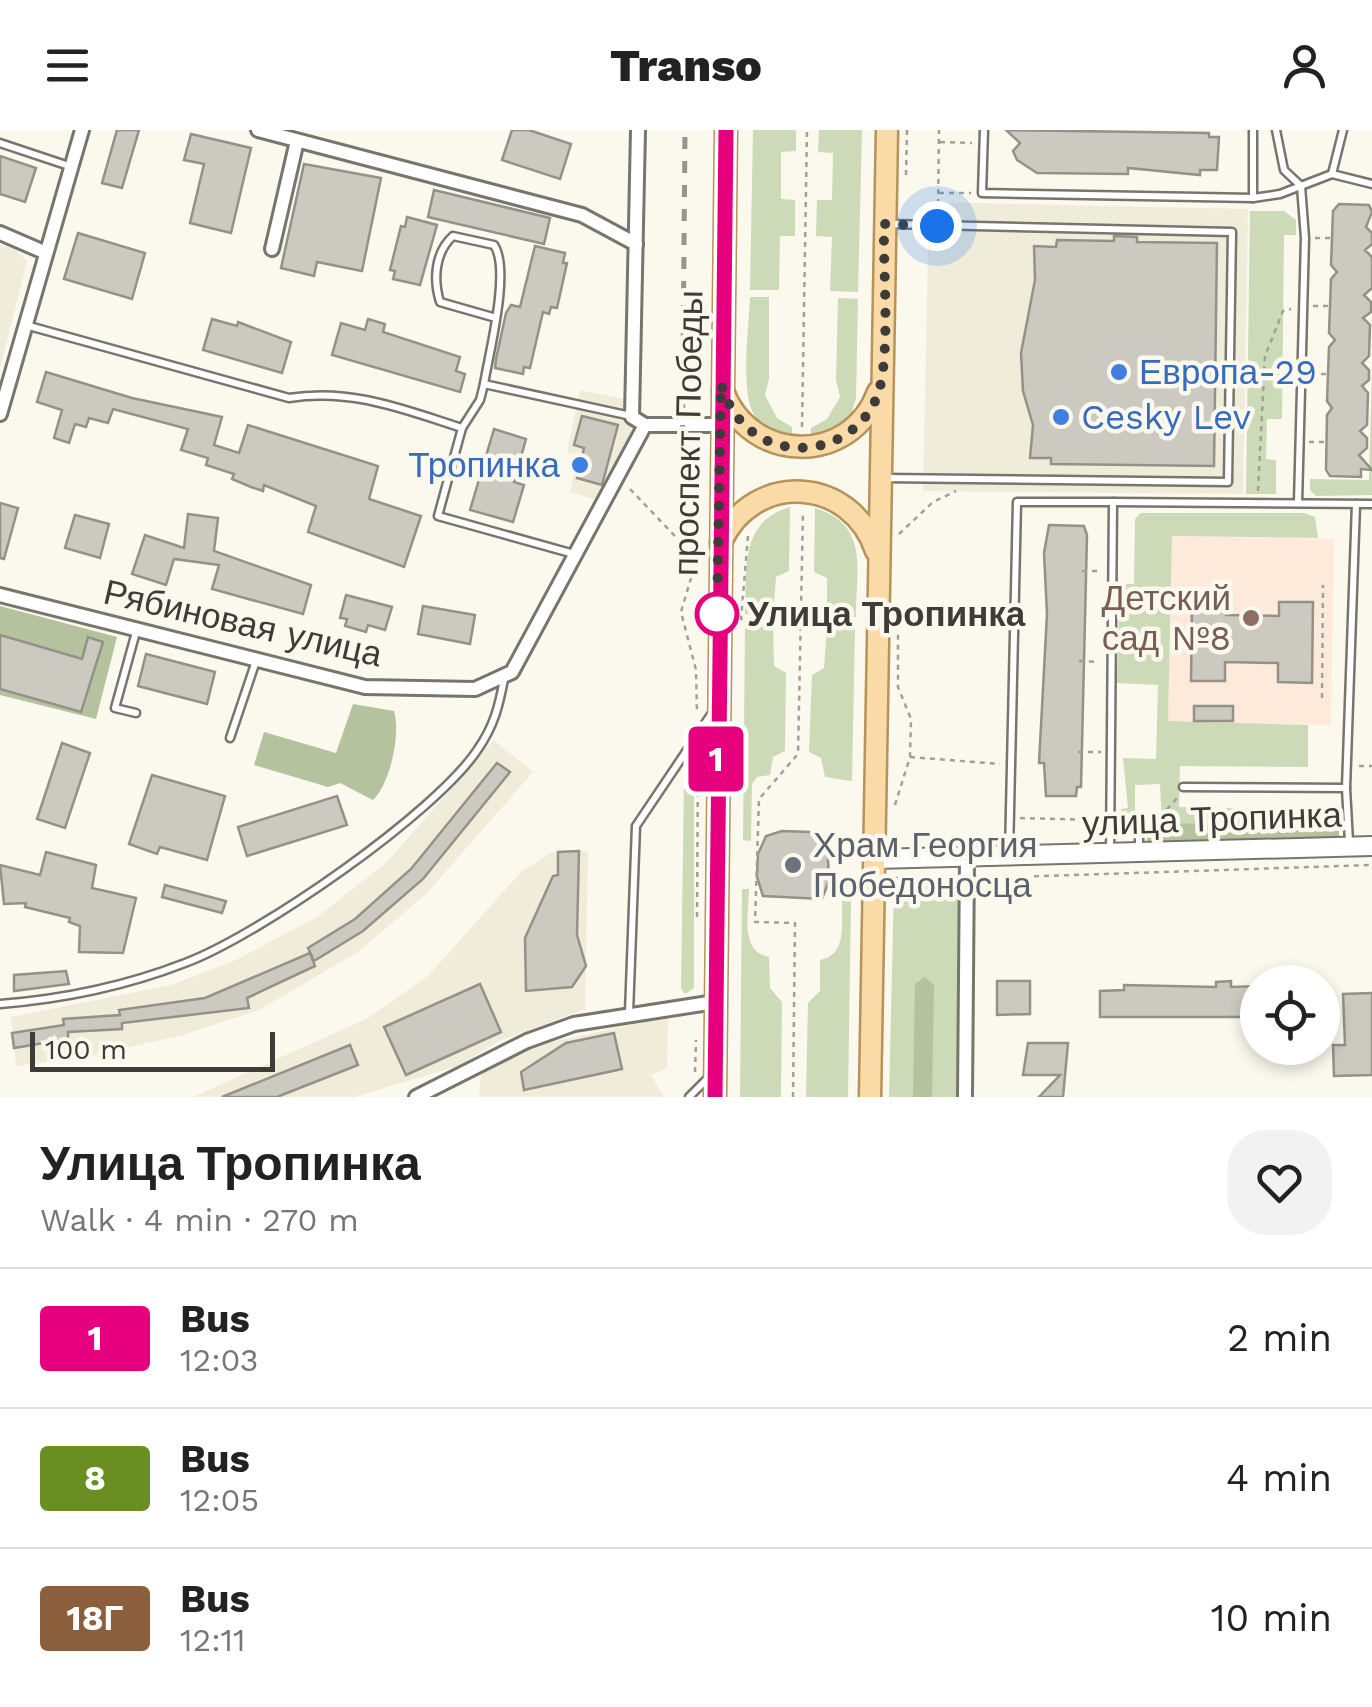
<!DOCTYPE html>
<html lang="en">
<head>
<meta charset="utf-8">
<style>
  :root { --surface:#fff; --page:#f2f2f2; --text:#222; --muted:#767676; --line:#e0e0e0 }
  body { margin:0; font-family:"Work Sans",sans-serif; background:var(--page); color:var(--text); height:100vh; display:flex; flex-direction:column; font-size:38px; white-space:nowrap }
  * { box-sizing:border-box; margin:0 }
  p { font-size:32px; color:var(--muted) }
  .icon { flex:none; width:55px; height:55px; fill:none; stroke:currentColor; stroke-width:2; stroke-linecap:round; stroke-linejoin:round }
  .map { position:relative; height:967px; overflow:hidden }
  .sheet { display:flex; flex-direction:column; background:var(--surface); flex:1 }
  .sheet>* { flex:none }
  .badge { padding:0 20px; border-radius:8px; font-size:35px; line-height:65px }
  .fabs { position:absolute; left:1240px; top:835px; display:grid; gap:20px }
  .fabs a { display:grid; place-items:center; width:100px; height:100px; border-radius:50%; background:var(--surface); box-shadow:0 5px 15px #0003; font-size:50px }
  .scale { position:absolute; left:30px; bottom:25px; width:245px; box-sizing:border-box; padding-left:10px; border:5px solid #3d3c38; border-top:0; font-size:28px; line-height:35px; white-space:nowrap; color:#3d3c38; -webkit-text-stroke:8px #fbf8ee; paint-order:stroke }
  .you { position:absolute; width:50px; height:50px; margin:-25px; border:8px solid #fff; border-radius:50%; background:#1a73e8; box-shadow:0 0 0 15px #1a73e833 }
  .map>.badge { position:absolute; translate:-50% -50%; box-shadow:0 0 0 5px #fff }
  .round { display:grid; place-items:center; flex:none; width:105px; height:105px; border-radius:40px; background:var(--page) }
  .overview { display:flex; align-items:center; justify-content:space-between; height:170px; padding:0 40px }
  h1 { font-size:48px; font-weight:800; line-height:75px }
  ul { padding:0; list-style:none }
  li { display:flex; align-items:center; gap:30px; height:140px; padding:0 40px; border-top:2px solid var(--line) }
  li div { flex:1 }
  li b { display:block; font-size:38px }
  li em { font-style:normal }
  li .badge { min-width:110px; font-weight:700; text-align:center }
  header { display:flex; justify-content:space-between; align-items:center; height:130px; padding:0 40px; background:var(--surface); font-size:45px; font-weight:800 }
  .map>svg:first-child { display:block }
  .built { fill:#f0ecda }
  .education { fill:#feeadb }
  .green { fill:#cddab7 }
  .forest { fill:#b5c29e }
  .building { fill:#cccac0; stroke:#939188; stroke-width:2.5 }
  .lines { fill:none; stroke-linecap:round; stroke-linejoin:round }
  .lane-casing { stroke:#77756c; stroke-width:11 }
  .street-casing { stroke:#77756c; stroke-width:18 }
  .secondary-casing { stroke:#77756c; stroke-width:22 }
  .primary-casing { stroke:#b59359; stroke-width:25 }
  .path { stroke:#a2a099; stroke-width:2.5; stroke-dasharray:5 5; stroke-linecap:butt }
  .lane { stroke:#fff; stroke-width:6 }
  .street { stroke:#fff; stroke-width:12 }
  .secondary { stroke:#fff; stroke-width:18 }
  .primary { stroke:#fadaa6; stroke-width:20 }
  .rail { stroke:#96948d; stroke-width:5; stroke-dasharray:12 12; stroke-linecap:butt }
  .line-casing { stroke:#fff; stroke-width:22 }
  .line { stroke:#e6007e; stroke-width:15 }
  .walk { stroke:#3d3c38; stroke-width:10; stroke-dasharray:0 18 }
  .shop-dot { fill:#3f7fe0; stroke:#fbf8ee; stroke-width:4 }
  .stop-dot { fill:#fff; stroke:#e6007e; stroke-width:5 }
  .education-dot { fill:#8d6e63; stroke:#fbf8ee; stroke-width:4 }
  .worship-dot { fill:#6b7280; stroke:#fbf8ee; stroke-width:4 }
  .labels { text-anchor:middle; stroke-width:9; stroke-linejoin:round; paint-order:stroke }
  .shop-label { font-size:35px; fill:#366cbe; stroke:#fbf8ee; text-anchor:start }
  .street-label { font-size:35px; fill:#3d3c38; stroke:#fbf8ee }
  .education-label { font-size:35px; fill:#785e54; stroke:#fbf8ee; text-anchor:end }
  .stop-label { font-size:35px; font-weight:bold; fill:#3d3c38; stroke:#fbf8ee; text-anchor:start }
  .worship-label { font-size:35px; fill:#5b616d; stroke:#fbf8ee; text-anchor:start }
</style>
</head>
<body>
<header><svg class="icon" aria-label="menu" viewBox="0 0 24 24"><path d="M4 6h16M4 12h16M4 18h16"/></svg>Transo<svg class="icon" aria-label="person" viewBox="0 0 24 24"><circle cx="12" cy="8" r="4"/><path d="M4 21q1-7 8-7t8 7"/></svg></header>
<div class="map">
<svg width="1372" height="967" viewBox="0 0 1372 967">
  <rect width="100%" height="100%" fill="#fbf8ee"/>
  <!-- built -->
  <g class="built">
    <polygon points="929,72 1248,79 1243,364 923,361"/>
    <polygon points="0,115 14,119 27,131 0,238"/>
    <polygon points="580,260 633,271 631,302 597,370 570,362 578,326 567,322"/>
    <polygon points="494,610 533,642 427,763 358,822 259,880 182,905 91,926 16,936 11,887 171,855 236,830 317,787 387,732"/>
    <polygon points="588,721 585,879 499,911 461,935 354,967 193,967 368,888 428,846 521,742 552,722"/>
    <polygon points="668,887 667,938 651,945 664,967 479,967 481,943 537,915"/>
  </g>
  <!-- education -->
  <polygon class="education" points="1172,406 1334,409 1331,595 1168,592"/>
  <!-- green -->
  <g class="green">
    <polygon points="753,0 796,0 796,21 781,22 781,69 795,70 795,106 780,106 779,160 750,160"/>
    <polygon points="819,0 862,0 858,162 830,161 832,107 816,106 817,70 832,70 833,23 818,22"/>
    <polygon points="1250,81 1284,81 1296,90 1296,105 1284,105 1282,289 1267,289 1266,329 1276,330 1276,364 1246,364"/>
    <path d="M 750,167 L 769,167 L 769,249 L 765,265 L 777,288 L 792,297 L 792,312 C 779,305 762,299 754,285 C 740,260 749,197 750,167 Z"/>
    <polygon points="838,168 858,169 856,268 851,285 842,297 810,313 811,298 827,289 840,267 836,250"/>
    <polygon points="1372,234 1372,365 1316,366 1310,360 1310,349 1369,350"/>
    <path d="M 790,377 L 789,441 L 776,447 L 773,484 L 745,484 C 747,439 739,392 790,377 Z"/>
    <path d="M 815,378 C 870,395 856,440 856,487 L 827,486 L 827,448 L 814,442 Z"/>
    <polygon points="1140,383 1304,383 1315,387 1318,408 1172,406 1168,591 1308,595 1308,637 1180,636 1179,677 1336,680 1339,694 1162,693 1160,654 1135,655 1135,688 1121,688 1121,679 1128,678 1123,628 1156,629 1158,555 1117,553 1120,454 1134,454 1135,389"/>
    <polygon points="745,495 773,495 774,536 786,543 785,621 773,627 770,645 757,647 752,654 751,711 743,710"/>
    <polygon points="827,497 855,498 852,651 825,647 821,628 809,622 812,545 824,538"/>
    <polygon points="694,631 694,858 685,864 681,859 684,650"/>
    <polygon points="953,755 958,760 959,967 889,967 894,756"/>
    <path d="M 742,759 L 749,759 C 749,782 739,821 769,827 L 770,858 L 782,872 L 781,967 L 740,967 Z"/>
    <path d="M 842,769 L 851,769 L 848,967 L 806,967 L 808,873 L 820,861 L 820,830 C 848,825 841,792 842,769 Z"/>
  </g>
  <!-- forest -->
  <g class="forest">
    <polygon points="0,476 117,507 96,589 0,565"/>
    <path d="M 353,574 L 394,581 C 401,604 390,654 373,670 L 340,653 L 328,657 L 254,635 L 264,602 L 336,623 Z"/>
    <polygon points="1147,693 1339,694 1339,715 1147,717"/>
    <polygon points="925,847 934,855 932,967 913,967 915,854"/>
  </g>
  <!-- building -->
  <g class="building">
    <polygon points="117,0 139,0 122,58 102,53"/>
    <polygon points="512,0 529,0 571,14 560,49 502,30"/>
    <polygon points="1006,0 1209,3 1209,7 1219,7 1217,40 1200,40 1200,45 1128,38 1128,44 1037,43 1017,30 1013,21 1020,13"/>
    <polygon points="191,4 251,18 231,103 190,93 204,34 184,30"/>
    <polygon points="0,26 36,38 25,72 0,64"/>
    <polygon points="304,34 381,48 362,141 317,132 314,146 281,138"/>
    <polygon points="434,60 550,88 544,114 428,87"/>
    <polygon points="1339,74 1369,75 1372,82 1366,97 1372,103 1372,114 1365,120 1372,127 1372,158 1364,165 1371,172 1371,182 1363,188 1370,195 1369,226 1362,233 1369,240 1369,250 1362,256 1368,263 1367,295 1360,301 1367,308 1367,318 1359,325 1372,340 1361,339 1361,347 1330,346 1326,340 1327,285 1332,278 1327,271 1329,217 1335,210 1329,203 1331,149 1337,142 1331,135 1333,81"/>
    <polygon points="407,87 437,95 420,155 393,149 395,141 390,140 401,96 405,97"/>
    <polygon points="78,103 145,123 132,169 64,149"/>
    <polygon points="1114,106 1137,107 1137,112 1217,113 1214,336 1051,334 1051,328 1030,328 1033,295 1023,261 1021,223 1035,150 1034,116 1056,117 1057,110 1114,111"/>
    <polygon points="535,116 565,123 563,133 567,133 557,178 551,177 549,184 543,182 530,238 524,237 523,244 495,238 496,229 506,183 511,175 520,177"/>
    <polygon points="212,189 237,196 238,192 291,212 282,243 203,220"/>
    <polygon points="368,189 385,194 383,202 460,227 456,241 465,244 460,262 332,225 341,193 365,200"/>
    <polygon points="46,242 132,268 222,287 214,315 239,323 248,295 378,336 369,369 421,386 404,437 308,402 316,376 264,355 263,361 251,357 232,349 234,344 206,335 208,328 181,320 188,299 113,279 108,293 89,288 86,297 75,294 69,313 54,308 62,280 37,272"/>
    <polygon points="582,286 618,295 602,355 577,348 584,318 574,315"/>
    <polygon points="494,299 526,309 514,352 524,355 513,392 470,380"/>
    <polygon points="0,373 18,378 4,429 0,428"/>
    <polygon points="188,384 218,388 214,421 311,455 303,484 212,459 219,435 174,429 166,455 132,444 145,405 184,418"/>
    <polygon points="75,385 109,394 100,428 65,418"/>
    <polygon points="1049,395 1084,396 1087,405 1081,657 1077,657 1076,666 1046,666 1044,633 1039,633 1047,484 1044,423"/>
    <polygon points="346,465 392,477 385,500 368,495 366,502 345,496 347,489 340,488"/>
    <polygon points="1192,470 1226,471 1226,485 1279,486 1279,472 1313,472 1312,553 1278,552 1278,533 1225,532 1225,551 1191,551"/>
    <polygon points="423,476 475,485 470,514 418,504"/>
    <polygon points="0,505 82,529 88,507 103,512 81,582 0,559"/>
    <polygon points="146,524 215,542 207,574 138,556"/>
    <rect x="1194" y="576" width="39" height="15"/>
    <polygon points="62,613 90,623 65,698 37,689"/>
    <polygon points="497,633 510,642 423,749 363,801 314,831 308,818 355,789 411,739"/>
    <polygon points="152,645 225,666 207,730 160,717 157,724 129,714"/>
    <polygon points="337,666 347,695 247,726 238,697"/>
    <polygon points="782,701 810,702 827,709 829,751 822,769 763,766 757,747 758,724 766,706"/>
    <polygon points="579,721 577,805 586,836 572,857 526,861 525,808 553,746 558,745 558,722"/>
    <polygon points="46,722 96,735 92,758 136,768 123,823 79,822 80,796 69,792 70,788 25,777 26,773 4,774 0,735 40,745"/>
    <polygon points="165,755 226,771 222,783 162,767"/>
    <polygon points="310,823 315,836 247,868 249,878 122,893 122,899 68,902 68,909 14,918 12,903 64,895 63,889 120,885 119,880 205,868"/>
    <polygon points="66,841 69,854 14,861 14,845"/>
    <polygon points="997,851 1030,851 1030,884 997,885"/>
    <polygon points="1231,851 1231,857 1258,856 1258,887 1100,887 1100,861 1124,860 1124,855 1216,857 1216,852"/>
    <polygon points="480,854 501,902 406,945 384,897"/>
    <polygon points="1372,863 1372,945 1334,946 1333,915 1345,915 1343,864"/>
    <polygon points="614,903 622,939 524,960 521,942 566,913"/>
    <polygon points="1028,913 1068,913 1063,967 1039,967 1060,945 1023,945"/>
    <polygon points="350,915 358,935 277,967 222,967"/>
  </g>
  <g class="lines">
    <!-- lane casing -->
    <g class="lane-casing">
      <g id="lane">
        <polyline points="984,0 982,63 1253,68 1280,64 1332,44"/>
        <polyline points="1276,0 1284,40 1301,56 1305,108 1298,373"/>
        <polyline points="1343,0 1332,44 1372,54"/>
        <polyline points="0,13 69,36"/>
        <polyline points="1253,68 1253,0"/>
        <path d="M 29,196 L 289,268 C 351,258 403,279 462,298"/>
        <path d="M 484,254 C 489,223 511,140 494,115 L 453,106 C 435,122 433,149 440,172 L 496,188"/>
        <polyline points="883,348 1228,352 1232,102 890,94"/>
        <polyline points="1113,372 1372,374"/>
        <polyline points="574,424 438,386 462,298 480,270 484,254 631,286"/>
        <polyline points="136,583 115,578 136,502"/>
        <polyline points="230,608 256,531"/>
        <polyline points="1183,657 1346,658"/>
        <polyline points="1349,712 1346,658 1356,374"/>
        <polyline points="1139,718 1139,690 1150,690"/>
        <polyline points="1009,724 1017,372 1113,372 1110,723"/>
        <path d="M 0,874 C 63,869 126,856 185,833 C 258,806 436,683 478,619 C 494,596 499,576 504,549"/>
        <polyline points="629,883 636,696 712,583"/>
        <polyline points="689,967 711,945"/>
      </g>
    </g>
    <!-- street casing -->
    <g class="street-casing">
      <g id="street">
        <polyline points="258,0 582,85 636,114"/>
        <polyline points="638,0 632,287 645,295"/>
        <polyline points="0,103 44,122"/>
        <polyline points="272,119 297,11"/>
        <polyline points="0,284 82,0"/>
        <polyline points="0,465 365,557 475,559 512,542 645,295 721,295"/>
        <polyline points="416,967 527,911 574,894 715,872"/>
        <polyline points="965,967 967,728"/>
      </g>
    </g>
    <!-- secondary casing -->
    <g class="secondary-casing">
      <polyline id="secondary" points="875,729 1372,716"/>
    </g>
    <!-- primary casing -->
    <g class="primary-casing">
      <g id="primary">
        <path d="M 723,261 C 750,334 851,336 878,262"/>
        <path d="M 721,412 C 754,340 852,347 876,421"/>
        <polyline points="715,967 726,0"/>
        <polyline points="870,967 887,0"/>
      </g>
    </g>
    <!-- path -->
    <g class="path">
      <polyline points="940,12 972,13"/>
      <polyline points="906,45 907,0"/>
      <polyline points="939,63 971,63"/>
      <polyline points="938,84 939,0"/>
      <polyline points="1315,108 1334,108"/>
      <polyline points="1313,176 1332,176"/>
      <polyline points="1311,244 1330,244"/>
      <polyline points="802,297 807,0"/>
      <polyline points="1309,312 1328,312"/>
      <polyline points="630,359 694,426"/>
      <polyline points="1258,361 1265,226 1283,181 1291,179"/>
      <polyline points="899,404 933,372 956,361"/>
      <polyline points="748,406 741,489 855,493"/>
      <polyline points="694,438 681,482 696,540 697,582"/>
      <polyline points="1082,441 1101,441"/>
      <polyline points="1079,531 1098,532"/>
      <polyline points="1322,568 1323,455"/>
      <polyline points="1078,622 1101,622"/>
      <polyline points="910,627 1000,634"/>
      <polyline points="1359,636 1372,636"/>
      <polyline points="895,675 910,627 911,589 898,557 898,498"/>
      <polyline points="1160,687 1178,667"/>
      <polyline points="1020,688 1097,690"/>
      <polyline points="895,748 951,748"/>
      <polyline points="984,748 1372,735"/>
      <polyline points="697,787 698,625"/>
      <polyline points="695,942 696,910"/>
      <polyline points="793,967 795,793 755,792 759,669 798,624 803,382"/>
    </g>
    <!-- lane -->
    <use href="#lane" class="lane"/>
    <!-- street -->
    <use href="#street" class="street"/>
    <!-- secondary -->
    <use href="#secondary" class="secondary"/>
    <!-- primary -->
    <use href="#primary" class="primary"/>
    <!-- rail -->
    <polyline class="rail" points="682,355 685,0"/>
  </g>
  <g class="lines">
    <!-- line casing -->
    <g class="line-casing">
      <polyline id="line" points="715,967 726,0"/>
    </g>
    <!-- line -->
    <use href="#line" class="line"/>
    <!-- walk -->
    <path class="walk" d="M 717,484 L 721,254 C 730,285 752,310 784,316 C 826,325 870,299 880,257 C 890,214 883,140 884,94 L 937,96"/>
  </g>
  <!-- markers -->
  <g class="shop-dot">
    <circle cx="1119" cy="242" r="10"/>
    <circle cx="1061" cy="287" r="10"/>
    <circle cx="580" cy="335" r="10"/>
  </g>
  <circle class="stop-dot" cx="717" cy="484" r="20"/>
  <circle class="education-dot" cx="1251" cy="488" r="10"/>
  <circle class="worship-dot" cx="793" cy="735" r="10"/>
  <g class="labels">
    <!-- shop labels -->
    <g class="shop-label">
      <text x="1139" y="254">Европа-29</text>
      <text x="1081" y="299">Cesky Lev</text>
      <text x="560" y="347" text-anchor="end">Тропинка</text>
    </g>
    <!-- street labels -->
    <g class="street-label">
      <text transform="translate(688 303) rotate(-89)" y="12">проспект Победы</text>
      <text transform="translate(243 493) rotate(13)" y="12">Рябиновая улица</text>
      <text transform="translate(1212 689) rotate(-2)" y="12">улица Тропинка</text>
    </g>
    <!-- education labels -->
    <g class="education-label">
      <text x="1231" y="480">Детский<tspan x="1231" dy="40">сад №8</tspan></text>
    </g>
    <!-- stop labels -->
    <g class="stop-label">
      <text x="747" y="496">Улица Тропинка</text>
    </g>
    <!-- worship labels -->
    <g class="worship-label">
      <text x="813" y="727">Храм Георгия<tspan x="813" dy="40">Победоносца</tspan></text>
    </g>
  </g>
</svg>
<div class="fabs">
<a><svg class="icon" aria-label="locate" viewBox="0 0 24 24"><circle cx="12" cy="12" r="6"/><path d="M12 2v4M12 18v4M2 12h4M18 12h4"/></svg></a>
</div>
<div class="scale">100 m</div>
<div class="you" style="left:937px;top:96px"></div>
<b class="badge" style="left:716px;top:629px;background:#e6007e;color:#fff">1</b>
</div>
<section class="sheet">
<div class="overview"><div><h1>Улица Тропинка</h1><p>Walk · 4 min · 270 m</p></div><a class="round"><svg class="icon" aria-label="heart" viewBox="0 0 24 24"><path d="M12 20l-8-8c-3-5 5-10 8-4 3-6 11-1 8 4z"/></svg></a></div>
<ul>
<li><span class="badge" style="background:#e6007e;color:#fff">1</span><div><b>Bus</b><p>12:03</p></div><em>2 min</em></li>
<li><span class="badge" style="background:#6b8e23;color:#fff">8</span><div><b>Bus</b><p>12:05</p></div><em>4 min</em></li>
<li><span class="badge" style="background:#8b5e3c;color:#fff">18Г</span><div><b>Bus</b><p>12:11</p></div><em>10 min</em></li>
</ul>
</section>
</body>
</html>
